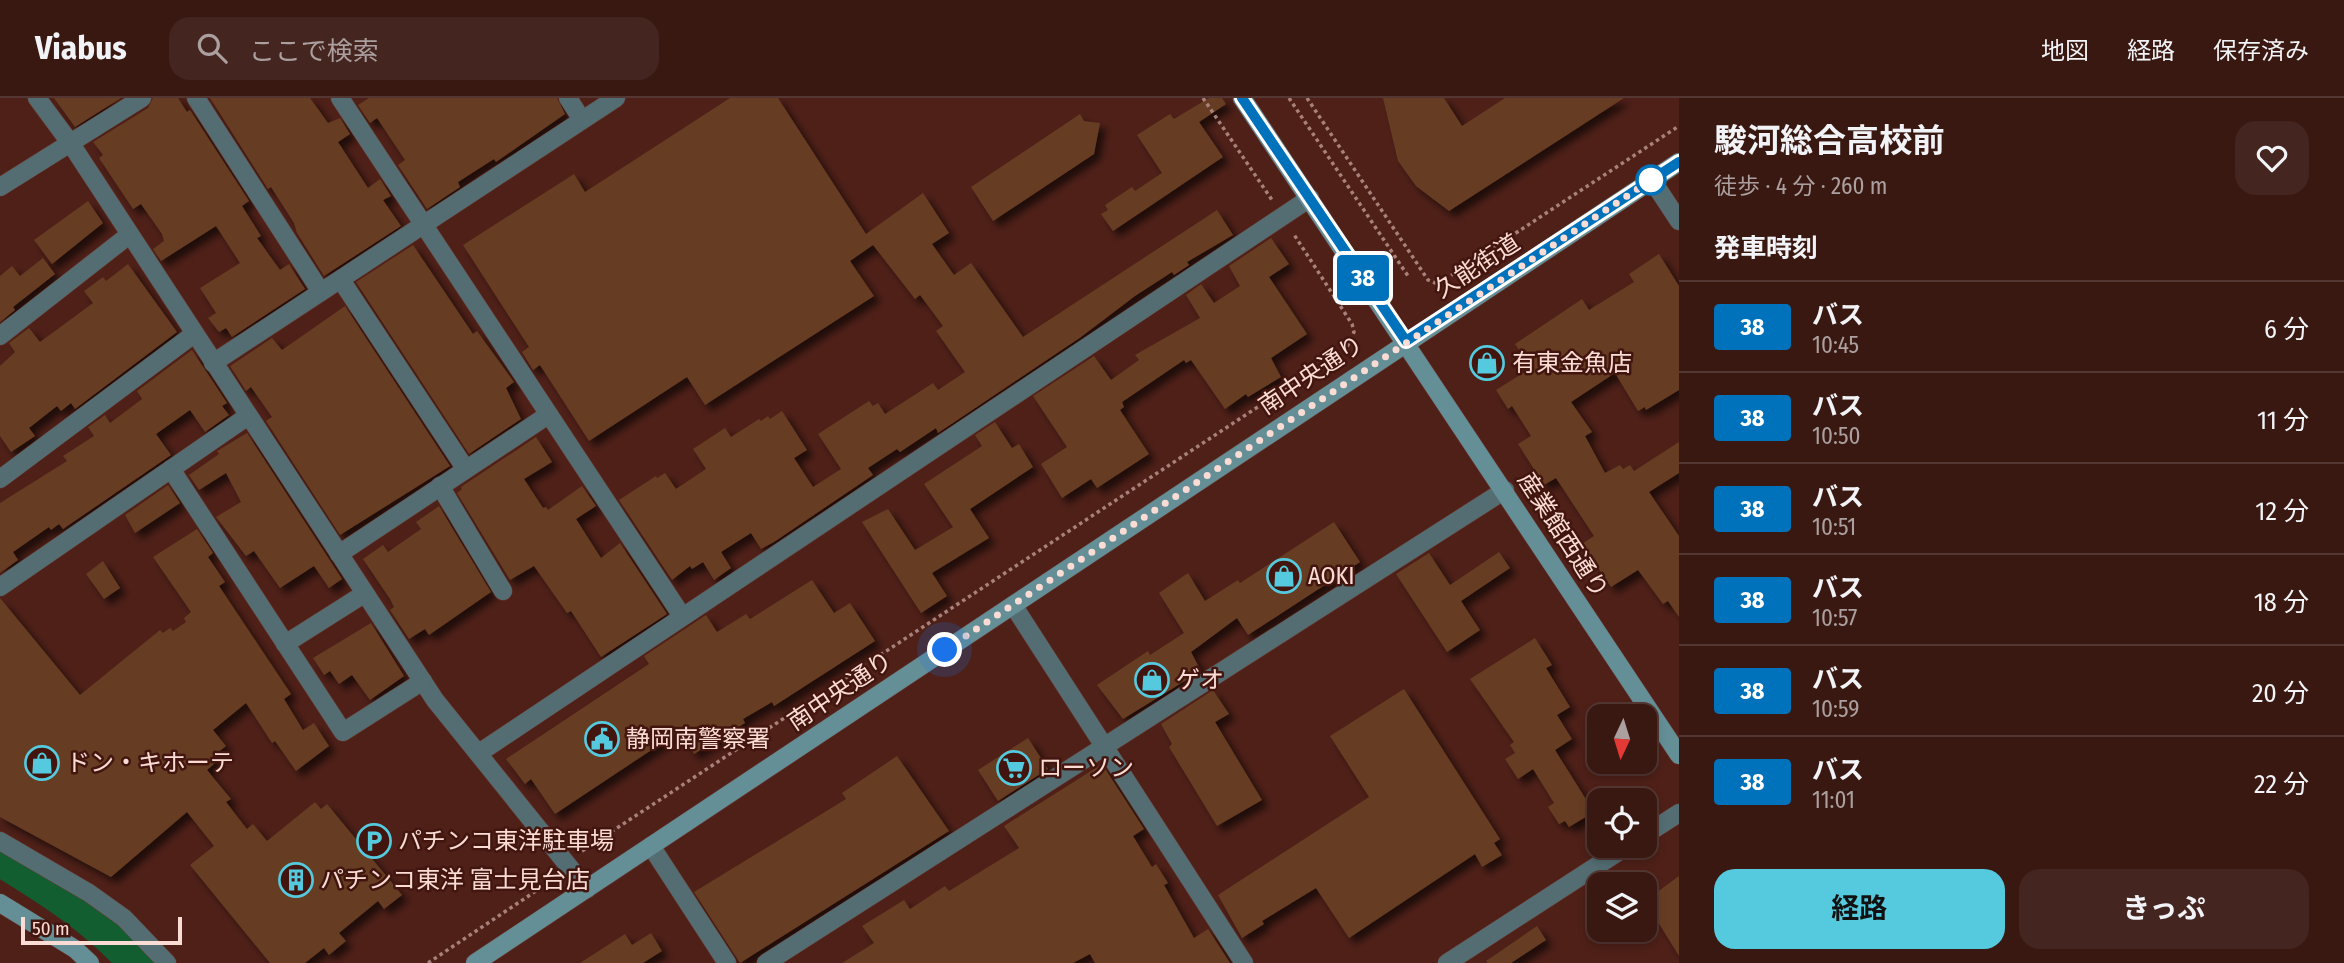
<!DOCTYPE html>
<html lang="ja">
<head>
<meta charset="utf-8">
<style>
  :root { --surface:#3a1812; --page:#452520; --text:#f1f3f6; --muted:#aba09f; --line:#543732; --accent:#55cadf }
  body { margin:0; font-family:"Fira Sans Condensed","Noto Sans JP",sans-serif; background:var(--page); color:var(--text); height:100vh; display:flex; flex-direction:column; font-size:26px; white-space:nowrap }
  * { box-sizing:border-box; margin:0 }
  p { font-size:23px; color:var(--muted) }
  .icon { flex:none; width:38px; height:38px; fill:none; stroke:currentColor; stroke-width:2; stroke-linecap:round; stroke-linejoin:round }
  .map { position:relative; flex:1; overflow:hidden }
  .panel { display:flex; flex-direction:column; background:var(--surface); width:665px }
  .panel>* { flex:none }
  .badge { padding:0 14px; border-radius:5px; font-size:24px; line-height:46px }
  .needle { width:46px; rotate:184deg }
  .controls { position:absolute; left:1587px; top:606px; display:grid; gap:14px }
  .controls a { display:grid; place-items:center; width:70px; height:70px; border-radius:14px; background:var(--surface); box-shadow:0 4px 10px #0003,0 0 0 2px var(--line); font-size:35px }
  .scale { position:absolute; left:21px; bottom:18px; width:161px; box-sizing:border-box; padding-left:7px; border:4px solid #fadcd5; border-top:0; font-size:19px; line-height:24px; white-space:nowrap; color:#fadcd5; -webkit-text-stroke:5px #42160f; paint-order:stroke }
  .you { position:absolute; width:35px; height:35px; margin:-18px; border:5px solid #fff; border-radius:50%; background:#1a73e8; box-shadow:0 0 0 10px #1a73e833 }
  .map>.badge { position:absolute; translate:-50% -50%; box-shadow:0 0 0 4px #fff }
  h2 { padding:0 35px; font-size:26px; line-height:63px }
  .round { display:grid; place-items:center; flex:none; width:74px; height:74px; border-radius:21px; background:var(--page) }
  .head { display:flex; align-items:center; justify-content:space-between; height:119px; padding:0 35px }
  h1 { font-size:33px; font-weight:700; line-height:52px }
  .primary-button { display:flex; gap:14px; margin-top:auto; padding:14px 35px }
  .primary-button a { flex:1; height:80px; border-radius:21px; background:var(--accent); color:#111; font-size:28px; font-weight:700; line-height:80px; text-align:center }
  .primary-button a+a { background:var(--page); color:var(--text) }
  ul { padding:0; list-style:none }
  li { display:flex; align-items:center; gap:21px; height:91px; padding:0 35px; border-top:2px solid var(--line) }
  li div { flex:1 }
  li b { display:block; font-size:26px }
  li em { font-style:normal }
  li .badge { min-width:77px; font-weight:700; text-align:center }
  header { display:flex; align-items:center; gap:42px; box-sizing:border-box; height:98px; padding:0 35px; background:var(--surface); border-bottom:2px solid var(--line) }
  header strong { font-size:33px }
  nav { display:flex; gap:38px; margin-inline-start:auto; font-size:24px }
  .search { width:490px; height:63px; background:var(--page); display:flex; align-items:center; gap:18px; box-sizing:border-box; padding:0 24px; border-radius:21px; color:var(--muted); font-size:26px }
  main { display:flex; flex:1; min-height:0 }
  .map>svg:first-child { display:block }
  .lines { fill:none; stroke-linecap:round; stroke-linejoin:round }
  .river { stroke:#125e30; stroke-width:38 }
  .building { fill:#663c22; filter:url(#shadow) }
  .street-casing { stroke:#6a3e36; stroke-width:19 }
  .secondary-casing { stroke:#6a3e36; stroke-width:19 }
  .path { stroke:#a7817a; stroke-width:3.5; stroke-dasharray:3.5 3.5; stroke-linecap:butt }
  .street { stroke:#536d72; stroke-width:18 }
  .secondary { stroke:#648f97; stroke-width:18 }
  .line-casing { stroke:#fff; stroke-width:16 }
  .line { stroke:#0072bc; stroke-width:10 }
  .walk { stroke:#fadcd5; stroke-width:7; stroke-dasharray:0 12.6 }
  .stop-dot { fill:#fff; stroke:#0072bc; stroke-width:3.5 }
  .labels { text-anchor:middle; stroke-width:5; stroke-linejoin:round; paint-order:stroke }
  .street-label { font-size:24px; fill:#fadcd5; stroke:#42160f }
  .poi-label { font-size:24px; fill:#fadcd5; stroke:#42160f; text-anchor:start }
</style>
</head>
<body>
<header>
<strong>Viabus</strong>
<div class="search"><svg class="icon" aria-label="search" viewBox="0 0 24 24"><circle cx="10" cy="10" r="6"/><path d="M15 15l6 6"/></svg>ここで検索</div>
<nav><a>地図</a><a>経路</a><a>保存済み</a></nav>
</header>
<main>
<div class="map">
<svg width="1679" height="865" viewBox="0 0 1679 865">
  <defs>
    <filter id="shadow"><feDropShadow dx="6" dy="6" stdDeviation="3.5" flood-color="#0009"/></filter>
  </defs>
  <rect width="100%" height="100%" fill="#4e2018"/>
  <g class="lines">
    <!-- river -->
    <path class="river" d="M 0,759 C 51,790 98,820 138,865"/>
  </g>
  <!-- building -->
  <g class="building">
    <polygon points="54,0 121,0 75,29"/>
    <polygon points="153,0 178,0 187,14 190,12 249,103 242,108 261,138 257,140 280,172 289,166 305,191 232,239 226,230 219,234 208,220 216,215 200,190 240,165 216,128 161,163 153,151 164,143 162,136 141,106 133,111 99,60 103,57 93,44 148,10"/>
    <polygon points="210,0 310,0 328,25 340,20 350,36 338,44 368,90 380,81 391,98 383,102 401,128 324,178 297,135 294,125 271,89 268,91"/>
    <polygon points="369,0 557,0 565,16 496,64 494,61 458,84 460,89 427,111 398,67 405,62 377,20 370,25 358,7"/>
    <polygon points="730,0 778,0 866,136 923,95 949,135 932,146 954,177 971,165 1023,239 1217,112 1233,137 1187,164 1189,167 1174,177 1172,174 1135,198 1081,239 938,335 936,330 900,354 897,351 868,370 873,377 774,444 761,451 751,435 721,454 731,470 714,482 703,464 692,471 690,468 672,482 619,402 656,378 657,380 665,375 676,391 706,371 693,351 725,330 731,339 759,321 761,323 768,318 770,321 782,313 807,352 794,360 813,389 841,371 818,336 869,303 873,308 878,305 885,316 933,285 938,292 965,274 936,233 943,228 920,197 915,201 873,147 850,163 874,198 705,307 687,279 589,343 540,267 533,272 522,254 529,249 463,147 574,76 585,94"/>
    <polygon points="1209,0 1222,0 1226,6 1199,24 1223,59 1113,133 1101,116 1108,112 1105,107 1132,89 1135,93 1162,75 1137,37 1170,16 1174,21"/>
    <polygon points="1383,0 1444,0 1462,28 1505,0 1624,0 1449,113 1416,88 1398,63"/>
    <polygon points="1080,16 1084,23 1100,25 1094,56 993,123 971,89"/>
    <polygon points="88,103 103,125 52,166 34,142"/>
    <polygon points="1271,140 1289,166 1269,179 1307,236 1271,260 1281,279 1248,299 1246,296 1225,311 1191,262 1186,265 1184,262 1122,304 1124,309 1120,312 1149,356 1097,390 1091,381 1062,400 1041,366 1067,349 1033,298 1094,258 1111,282 1139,262 1135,257 1200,220 1186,197 1201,186 1214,205 1240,188 1229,168"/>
    <polygon points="413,147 473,236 477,233 514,284 506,290 521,321 469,356 356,184"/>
    <polygon points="1659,156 1679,188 1679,292 1646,312 1645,309 1638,313 1615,275 1571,304 1592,334 1585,338 1605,375 1620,367 1623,371 1630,367 1634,373 1679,344 1679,375 1649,394 1679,438 1679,519 1668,503 1663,506 1638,472 1611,489 1582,446 1594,438 1556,380 1544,387 1518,346 1531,338 1512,308 1508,311 1496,292 1531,270 1515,246 1582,201 1589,212 1634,184 1629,176"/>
    <polygon points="43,160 55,176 13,209 15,212 0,224 0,178 12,168 20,178"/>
    <polygon points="128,166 177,234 75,311 71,305 61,313 57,308 29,330 35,338 11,354 0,338 0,268 15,254 9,245 29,230 40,244 93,205 84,193 103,179 106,183"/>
    <polygon points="345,208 450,368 340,437 266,323 272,319 251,289 246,293 230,268 272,240 282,252"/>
    <polygon points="192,252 227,305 222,308 229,317 205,334 190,312 156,336 171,357 63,431 59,426 51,432 49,429 13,454 18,462 0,475 0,405 67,363 63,358 94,338 88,329 105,317 110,325 142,301 137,293"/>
    <polygon points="995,324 1012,350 1019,346 1033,369 970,411 989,440 932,475 947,498 921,515 862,424 888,411 915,452 953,429 924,386 982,348 975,337"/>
    <polygon points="247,335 342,481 329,490 314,468 280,490 254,453 246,458 216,419 241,404 226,375 199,392 189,377 219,356 217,353"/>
    <polygon points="536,339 552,364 524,381 543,410 546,409 548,412 582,388 596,408 576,421 601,460 620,445 667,516 601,559 571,513 567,515 534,468 510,482 457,395 462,391 461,389"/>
    <polygon points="168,387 180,405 135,435 125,417"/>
    <polygon points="439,408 491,494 429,537 425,531 409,541 390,512 394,509 390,501 363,461 383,447 388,454 421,431 416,424"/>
    <polygon points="1334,424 1360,464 1248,537 1237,520 1191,554 1201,573 1123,621 1097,587 1148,553 1150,557 1184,535 1159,495 1188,475 1205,503 1238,482 1240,485"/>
    <polygon points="197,431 213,455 208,459 225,484 219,488 291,596 284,601 303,632 314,625 329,648 296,673 275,643 272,645 246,605 213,632 226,648 211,660 215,665 207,672 231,701 226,704 247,731 253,726 267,743 315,704 321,711 327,706 402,797 384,811 378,803 339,835 346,843 329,857 324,850 305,865 270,865 190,767 214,748 187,714 111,779 0,719 0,500 80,597 160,532 163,535 170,530 173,533 186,524 184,520 191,514 153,459"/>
    <polygon points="1499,454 1510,470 1461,503 1480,532 1447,554 1396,476 1429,455 1450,487"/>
    <polygon points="103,463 120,490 104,501 86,476"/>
    <polygon points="812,482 834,515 850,505 875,543 774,608 772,604 743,621 745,625 694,656 680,633 555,716 531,681 525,686 506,661 649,566 644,558 706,517 717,534 746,516 750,521"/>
    <polygon points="371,525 404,578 370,602 352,577 339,586 330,573 324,577 313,560"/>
    <polygon points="1535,540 1552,567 1546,570 1570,609 1557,617 1572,641 1555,652 1594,714 1569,729 1565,723 1559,726 1548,709 1554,705 1533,671 1518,681 1505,661 1515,655 1510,647 1514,644 1470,581"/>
    <polygon points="1404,591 1500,741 1494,745 1502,757 1482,769 1475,756 1349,840 1316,790 1262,823 1264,826 1242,840 1218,797 1369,699 1330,638"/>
    <polygon points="1213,592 1229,616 1215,624 1262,702 1217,728 1169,649 1172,646 1161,626"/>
    <polygon points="1028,640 1048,671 998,703 978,672"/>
    <polygon points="897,658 949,733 740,865 694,794 846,701 842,695"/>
    <polygon points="1102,666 1144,731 1133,738 1152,769 1156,766 1168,785 1164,787 1194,840 1208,831 1230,865 1095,865 1090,856 1073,865 842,865 874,845 862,828 904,802 910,811 945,788 949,793 1019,750 1004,728"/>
    <polygon points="1679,778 1679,858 1645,803"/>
    <polygon points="1537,828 1546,842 1511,865 1488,865 1486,863"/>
    <polygon points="651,835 662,853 643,865 580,865 625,836 632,847"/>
  </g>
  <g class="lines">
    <!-- street casing -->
    <g class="street-casing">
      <g id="street">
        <polyline points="37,0 71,46 435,602 587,791"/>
        <polyline points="196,0 321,194"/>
        <polyline points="340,0 682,518"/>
        <polyline points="568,0 582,22"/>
        <polyline points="1652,82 1679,123"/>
        <polyline points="0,89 142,0"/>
        <polyline points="341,182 465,370"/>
        <polyline points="0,238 129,137"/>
        <polyline points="213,265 616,0"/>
        <polyline points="171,371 343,634 423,583"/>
        <polyline points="0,381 194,236"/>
        <polyline points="440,388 503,493"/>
        <polyline points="339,456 548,317"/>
        <polyline points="0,489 248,318"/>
        <polyline points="1013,507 1244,865"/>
        <polyline points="285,546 364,496"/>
        <polyline points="479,655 1310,100"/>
        <polyline points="1645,737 1679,715"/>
        <polyline points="0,743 89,795 124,820 167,865"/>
        <polyline points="651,748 727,865"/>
        <polyline points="766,865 1505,392"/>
        <polyline points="1447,865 1629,747"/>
      </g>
    </g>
    <!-- secondary casing -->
    <g class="secondary-casing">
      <g id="secondary">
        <polyline points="1242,0 1679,657"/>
        <polyline points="0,805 75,851 90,865"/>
        <polyline points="475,865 1679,64"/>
      </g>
    </g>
    <!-- path -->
    <g class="path">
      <polyline points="1203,0 1272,102"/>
      <polyline points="1289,0 1408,178"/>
      <polyline points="1307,0 1428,182 1438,186 1679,28"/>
      <polyline points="582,753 1346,251 1354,234 1352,226 1293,135"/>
      <polyline points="428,865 554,781"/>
    </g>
    <!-- street -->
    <use href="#street" class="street"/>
    <!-- secondary -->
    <use href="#secondary" class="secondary"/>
  </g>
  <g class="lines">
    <!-- line casing -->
    <g class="line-casing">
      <polyline id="line" points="1242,0 1406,243 1679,64"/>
    </g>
    <!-- line -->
    <use href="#line" class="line"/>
    <!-- walk -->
    <polyline class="walk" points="945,552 1651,82"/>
  </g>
  <!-- icons -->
  <defs>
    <g id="shop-ring" transform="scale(1.75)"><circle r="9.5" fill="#42160f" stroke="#55cadf" stroke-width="1.5"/><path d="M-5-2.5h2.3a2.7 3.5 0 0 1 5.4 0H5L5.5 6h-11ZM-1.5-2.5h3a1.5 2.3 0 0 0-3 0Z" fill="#55cadf"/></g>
    <g id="civic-ring" transform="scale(1.75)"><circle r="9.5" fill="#42160f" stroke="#55cadf" stroke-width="1.5"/><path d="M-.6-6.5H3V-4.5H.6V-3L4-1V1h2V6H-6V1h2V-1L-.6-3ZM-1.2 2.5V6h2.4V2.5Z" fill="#55cadf"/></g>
    <g id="supermarket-ring" transform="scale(1.75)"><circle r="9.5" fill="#42160f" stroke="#55cadf" stroke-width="1.5"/><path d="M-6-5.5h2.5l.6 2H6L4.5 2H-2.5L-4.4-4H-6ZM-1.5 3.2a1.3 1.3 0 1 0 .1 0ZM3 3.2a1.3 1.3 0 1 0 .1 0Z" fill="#55cadf"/></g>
    <g id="parking-ring" transform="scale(1.75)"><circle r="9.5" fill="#42160f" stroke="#55cadf" stroke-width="1.5"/><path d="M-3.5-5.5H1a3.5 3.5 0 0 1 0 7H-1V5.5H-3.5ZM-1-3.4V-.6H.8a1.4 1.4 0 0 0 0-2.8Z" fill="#55cadf"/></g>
    <g id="building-ring" transform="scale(1.75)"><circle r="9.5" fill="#42160f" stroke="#55cadf" stroke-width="1.5"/><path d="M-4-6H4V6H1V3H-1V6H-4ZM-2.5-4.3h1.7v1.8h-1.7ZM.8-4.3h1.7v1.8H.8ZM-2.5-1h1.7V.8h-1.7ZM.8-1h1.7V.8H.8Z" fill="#55cadf"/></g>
  </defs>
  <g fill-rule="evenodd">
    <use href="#shop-ring" x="1487" y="265"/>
    <use href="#shop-ring" x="1284" y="478"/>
    <use href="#shop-ring" x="1152" y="582"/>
    <use href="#civic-ring" x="602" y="641"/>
    <use href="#shop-ring" x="42" y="665"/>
    <use href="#supermarket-ring" x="1014" y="670"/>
    <use href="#parking-ring" x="374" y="743"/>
    <use href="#building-ring" x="296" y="782"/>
  </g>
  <!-- markers -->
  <circle class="stop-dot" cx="1651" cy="82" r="14"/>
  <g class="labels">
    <!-- street labels -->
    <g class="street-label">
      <text transform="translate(1477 168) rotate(-33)" y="8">久能街道</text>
      <text transform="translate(1311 277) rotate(-34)" y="8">南中央通り</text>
      <text transform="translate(1563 437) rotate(57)" y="8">産業館西通り</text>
      <text transform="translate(840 593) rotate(-34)" y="8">南中央通り</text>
    </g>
    <!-- poi labels -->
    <g class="poi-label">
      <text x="1512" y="273">有東金魚店</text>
      <text x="1308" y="486">AOKI</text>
      <text x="1176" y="590">ゲオ</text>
      <text x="626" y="649">静岡南警察署</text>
      <text x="66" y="673">ドン・キホーテ</text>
      <text x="1038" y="678">ローソン</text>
      <text x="398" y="751">パチンコ東洋駐車場</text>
      <text x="320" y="790">パチンコ東洋 富士見台店</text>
    </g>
  </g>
</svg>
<div class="controls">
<a><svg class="needle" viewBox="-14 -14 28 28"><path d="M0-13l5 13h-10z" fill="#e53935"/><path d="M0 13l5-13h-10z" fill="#aba09f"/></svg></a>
<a><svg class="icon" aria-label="locate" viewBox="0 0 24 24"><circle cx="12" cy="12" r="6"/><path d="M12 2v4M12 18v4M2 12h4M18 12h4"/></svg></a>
<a><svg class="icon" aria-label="layers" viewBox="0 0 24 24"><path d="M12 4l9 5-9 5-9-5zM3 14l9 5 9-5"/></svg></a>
</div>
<div class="scale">50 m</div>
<div class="you" style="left:945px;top:552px"></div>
<b class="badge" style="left:1363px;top:180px;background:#0072bc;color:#fff">38</b>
</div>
<section class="panel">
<div class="head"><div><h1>駿河総合高校前</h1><p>徒歩 · 4 分 · 260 m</p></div><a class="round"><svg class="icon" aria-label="heart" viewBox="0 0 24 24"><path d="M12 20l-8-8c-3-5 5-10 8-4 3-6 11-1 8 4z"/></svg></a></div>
<h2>発車時刻</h2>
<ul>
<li><span class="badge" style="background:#0072bc;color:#fff">38</span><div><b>バス</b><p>10:45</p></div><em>6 分</em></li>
<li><span class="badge" style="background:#0072bc;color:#fff">38</span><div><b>バス</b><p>10:50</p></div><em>11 分</em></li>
<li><span class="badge" style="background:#0072bc;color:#fff">38</span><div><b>バス</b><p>10:51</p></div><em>12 分</em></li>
<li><span class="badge" style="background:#0072bc;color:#fff">38</span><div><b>バス</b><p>10:57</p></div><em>18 分</em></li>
<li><span class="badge" style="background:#0072bc;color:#fff">38</span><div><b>バス</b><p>10:59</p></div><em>20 分</em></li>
<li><span class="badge" style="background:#0072bc;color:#fff">38</span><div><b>バス</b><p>11:01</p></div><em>22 分</em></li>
</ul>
<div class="primary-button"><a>経路</a><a>きっぷ</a></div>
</section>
</main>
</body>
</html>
